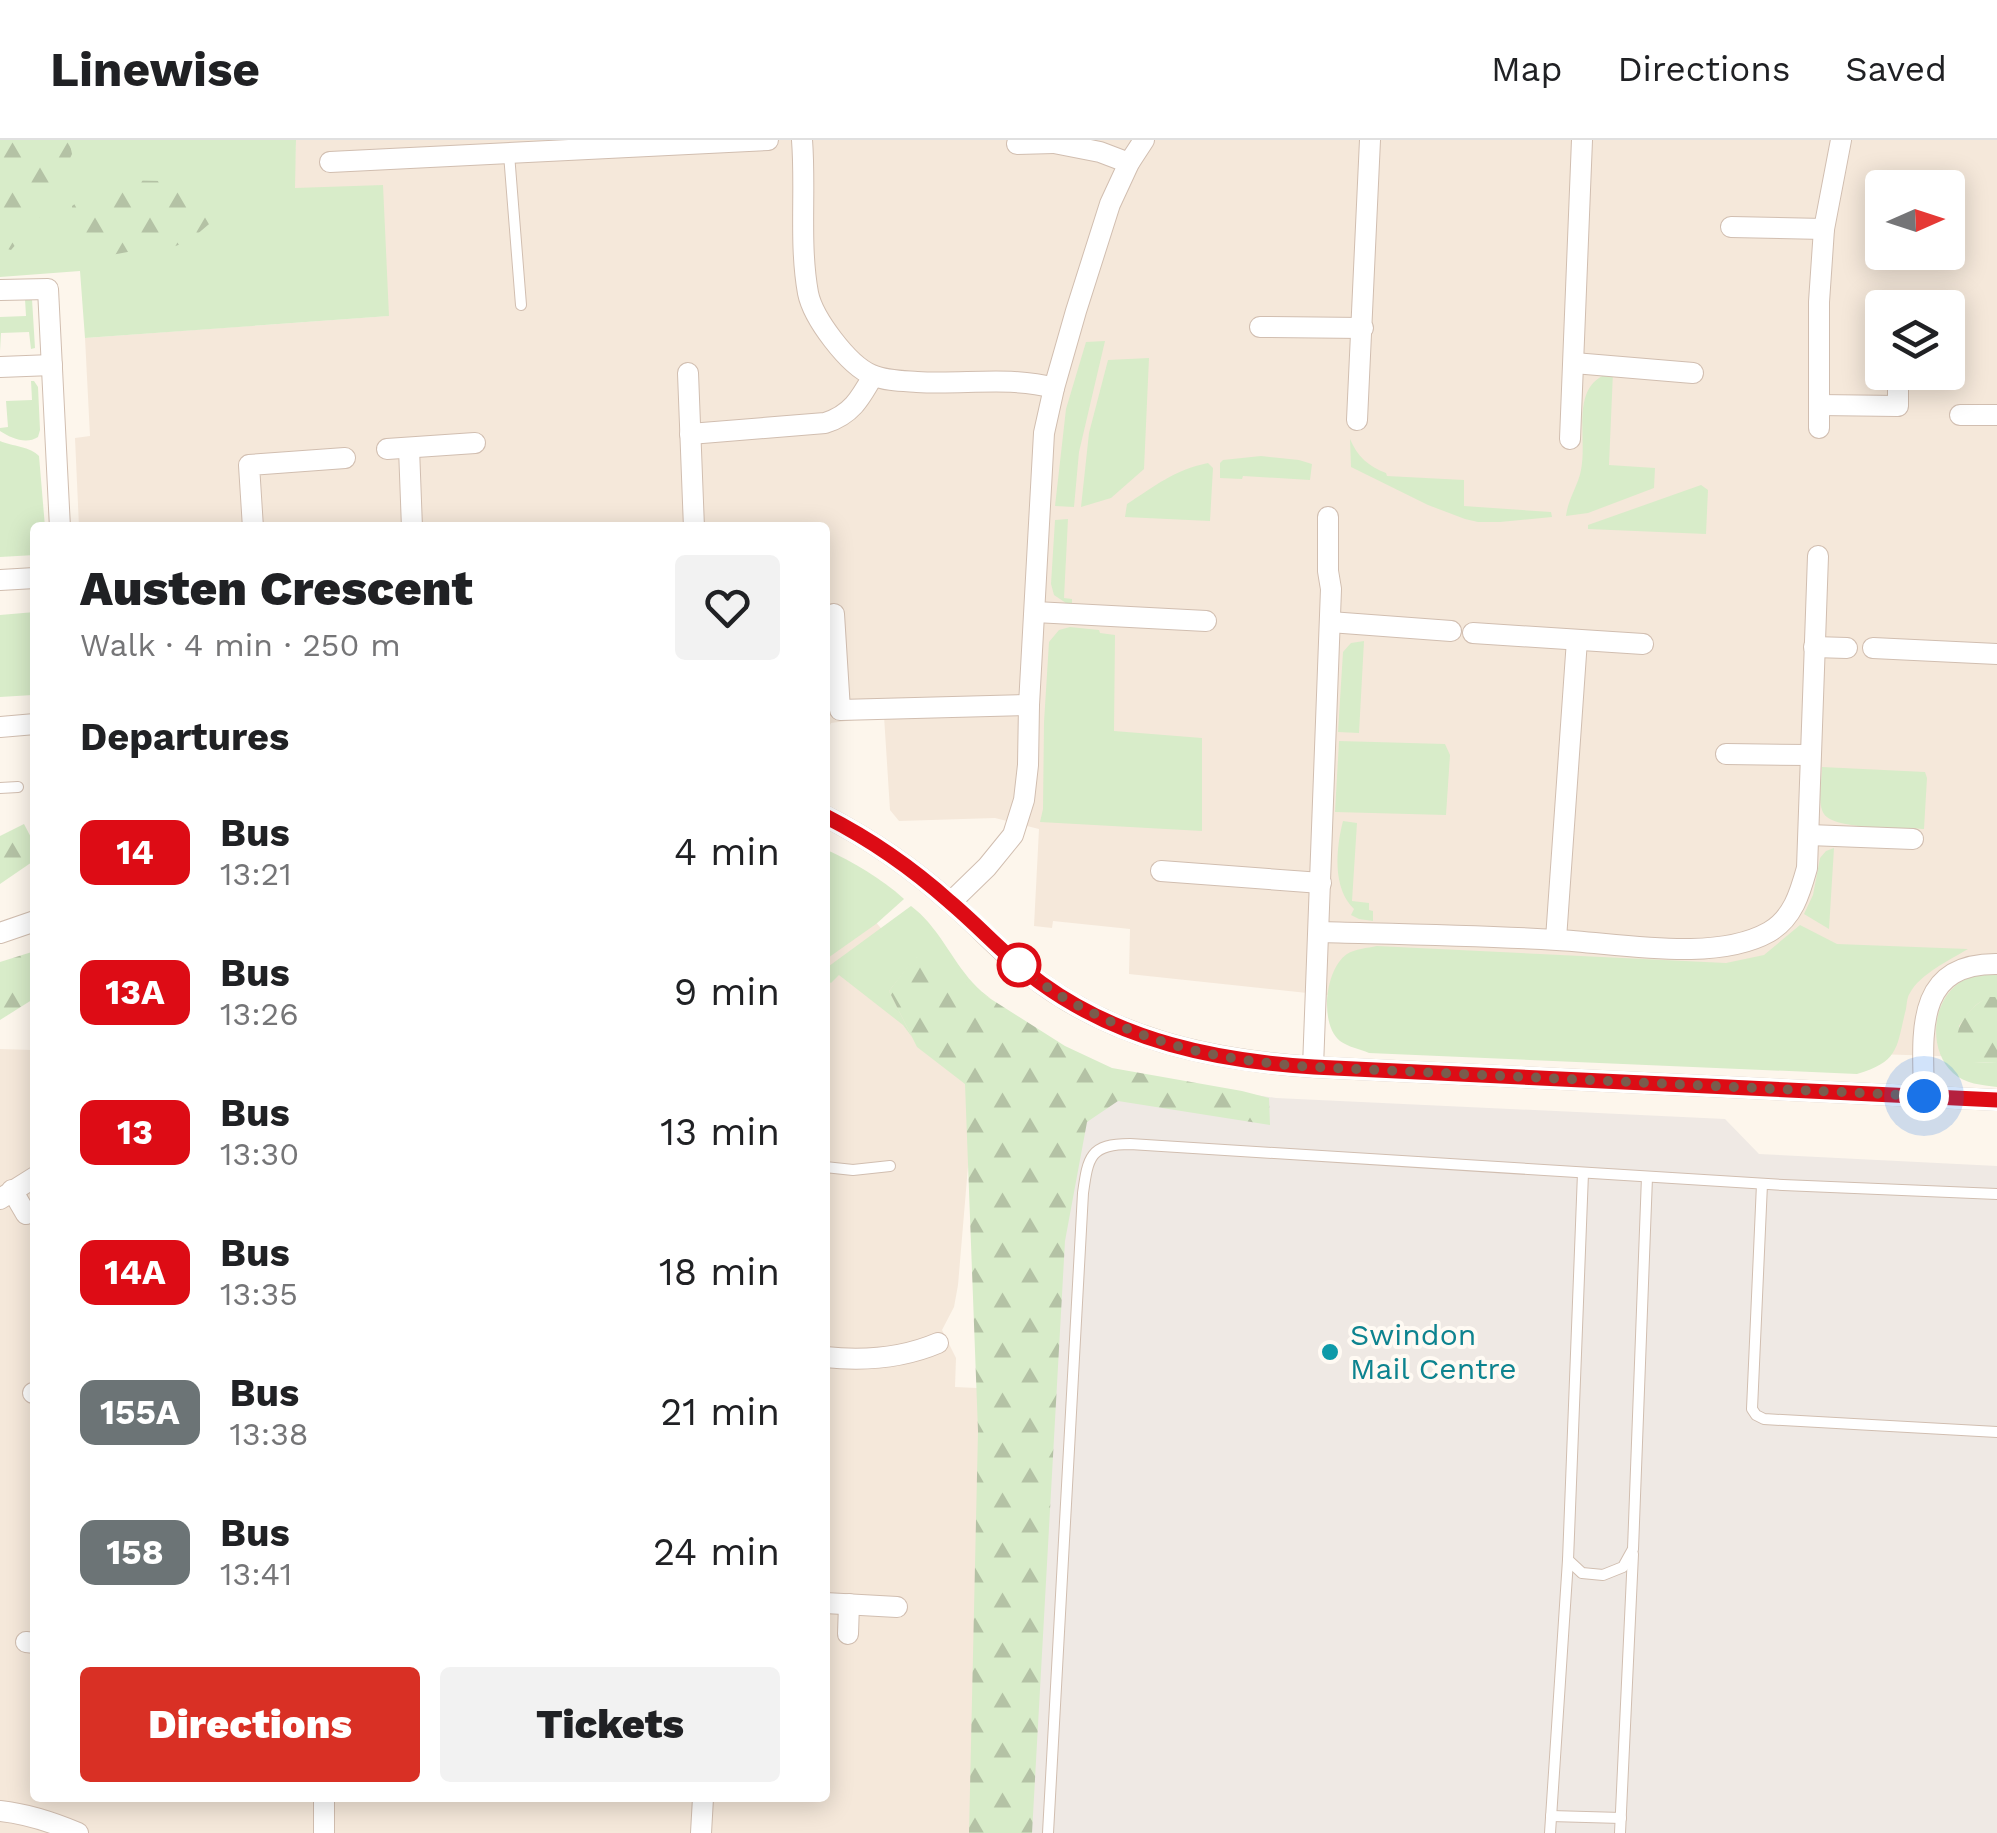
<!DOCTYPE html>
<html lang="en">
<head>
<meta charset="utf-8">
<style>
  :root { --surface:#fff; --page:#f2f2f2; --text:#202124; --muted:#757577; --line:#e0e0e0; --accent:#d93025 }
  body { margin:0; font-family:"Work Sans",sans-serif; background:var(--page); color:var(--text); height:100vh; display:flex; flex-direction:column; font-size:38px; white-space:nowrap }
  * { box-sizing:border-box; margin:0 }
  p { font-size:32px; color:var(--muted) }
  .icon { flex:none; width:55px; height:55px; fill:none; stroke:currentColor; stroke-width:2; stroke-linecap:round; stroke-linejoin:round }
  .map { position:relative; flex:1; overflow:hidden }
  .details { position:absolute; left:30px; top:382px; width:800px; height:1280px; display:flex; flex-direction:column; background:var(--surface); border-radius:10px; box-shadow:0 5px 25px #0003 }
  .details>* { flex:none }
  .badge { padding:0 20px; border-radius:15px; font-size:35px; line-height:65px }
  .needle { width:65px; rotate:87deg }
  .fabs { position:absolute; left:1865px; top:30px; display:grid; gap:20px }
  .fabs a { display:grid; place-items:center; width:100px; height:100px; border-radius:10px; background:var(--surface); box-shadow:0 5px 25px #0003; font-size:50px }
  .you { position:absolute; width:50px; height:50px; margin:-25px; border:8px solid #fff; border-radius:50%; background:#1a73e8; box-shadow:0 0 0 15px #1a73e833 }
  .map>.badge { position:absolute; translate:-50% -50%; box-shadow:0 0 0 5px #fff }
  h2 { padding:0 50px; font-size:38px; line-height:90px }
  .round { display:grid; place-items:center; flex:none; width:105px; height:105px; border-radius:10px; background:var(--page) }
  .summary { display:flex; align-items:center; justify-content:space-between; height:170px; padding:0 50px }
  h1 { font-size:48px; font-weight:800; line-height:75px }
  .cta { display:flex; gap:20px; margin-top:auto; padding:20px 50px }
  .cta a { flex:1; height:115px; border-radius:10px; background:var(--accent); color:#fff; font-size:40px; font-weight:800; line-height:115px; text-align:center }
  .cta a+a { background:var(--page); color:var(--text) }
  ul { padding:0; list-style:none }
  li { display:flex; align-items:center; gap:30px; height:140px; padding:0 50px }
  li div { flex:1 }
  li b { display:block; font-size:38px }
  li em { font-style:normal }
  li .badge { min-width:110px; font-weight:700; text-align:center }
  header { display:flex; align-items:center; gap:60px; box-sizing:border-box; height:140px; padding:0 50px; background:var(--surface); border-bottom:2px solid var(--line) }
  header strong { font-size:48px }
  nav { display:flex; gap:55px; margin-inline-start:auto; font-size:35px }
  .map>svg:first-child { display:block }
  .residential { fill:#f5e8da; fill-rule:evenodd }
  .industrial { fill:#efe9e4 }
  .grass { fill:#d8ecc9 }
  .forest { fill:url(#forest-firs) }
  .lines { fill:none; stroke-linecap:round; stroke-linejoin:round }
  .lane-casing { stroke:#d1beb0; stroke-width:12 }
  .street-casing { stroke:#d1beb0; stroke-width:22 }
  .lane { stroke:#fff; stroke-width:10 }
  .street { stroke:#fff; stroke-width:20 }
  .line-casing { stroke:#fff; stroke-width:22 }
  .line { stroke:#dd0c15; stroke-width:15 }
  .walk { stroke:#7a5c4d; stroke-width:10; stroke-dasharray:0 18 }
  .stop-dot { fill:#fff; stroke:#dd0c15; stroke-width:5 }
  .culture-dot { fill:#0f9aa8; stroke:#fffaf3; stroke-width:4 }
  .labels { text-anchor:middle; stroke-width:8; stroke-linejoin:round; paint-order:stroke }
  .culture-label { font-size:30px; fill:#0d838f; stroke:#fffaf3; text-anchor:start }
</style>
</head>
<body>
<header>
<strong>Linewise</strong>
<nav><a>Map</a><a>Directions</a><a>Saved</a></nav>
</header>
<div class="map">
<svg width="1997" height="1693" viewBox="0 0 1997 1693">
  <defs>
    <pattern id="forest-firs" width="22" height="20" patternUnits="userSpaceOnUse" patternTransform="scale(2.5)"><rect width="22" height="20" fill="#d8ecc9"/><path d="M5 1l3.5 6h-7zM16 11l3.5 6h-7z" fill="#b4c2a5"/></pattern>
  </defs>
  <rect width="100%" height="100%" fill="#fdf6ec"/>
  <!-- residential -->
  <g class="residential">
    <path d="M 296,0 L 1997,0 L 1997,918 L 1876,914 L 1129,834 L 1130,789 L 1053,781 L 1052,788 L 1034,786 L 1039,689 L 995,678 L 899,681 L 890,670 L 884,576 L 831,583 L 825,596 L 825,388 L 79,387 L 75,298 L 90,296 L 85,198 L 388,176 L 294,48 ZM 1882,48 L 1948,48 L 1948,112 L 1882,112 ZM 1882,168 L 1948,168 L 1948,232 L 1882,232 Z"/>
    <polygon points="873,779 983,906 971,991 958,1145 954,1167 942,1190 956,1218 955,1247 998,1249 982,1693 0,1693 0,909 33,910 35,876 35,1658 825,1658 825,815"/>
  </g>
  <!-- industrial -->
  <polygon class="industrial" points="1072,952 1236,952 1276,958 1725,979 1759,1014 1997,1026 1997,1693 1002,1693"/>
  <!-- grass -->
  <g class="grass">
    <polygon points="0,0 296,0 295,48 383,45 389,176 85,198 80,131 0,137"/>
    <polygon points="25,159 32,159 35,208 31,209 29,192 1,193 0,211 0,177 26,176"/>
    <polygon points="1105,201 1079,312 1074,367 1055,366 1066,269 1086,202"/>
    <polygon points="1149,218 1144,329 1111,358 1081,367 1089,293 1108,220"/>
    <path d="M 1613,232 L 1609,325 L 1655,328 L 1654,348 L 1588,373 L 1566,376 C 1568,359 1578,346 1581,330 C 1588,295 1568,243 1613,232 Z"/>
    <path d="M 31,241 L 34,241 L 38,247 L 40,290 L 38,297 C 26,305 11,298 0,291 L 0,288 L 8,287 L 6,261 L 32,260 Z"/>
    <path d="M 1350,299 C 1357,316 1369,327 1386,333 L 1387,336 L 1464,340 L 1464,366 L 1551,372 L 1552,377 L 1500,382 L 1478,382 L 1465,379 L 1428,365 L 1351,327 Z"/>
    <path d="M 0,301 C 12,306 31,307 39,316 L 45,387 L 35,388 L 35,415 L 0,417 Z"/>
    <polygon points="1261,316 1299,320 1312,324 1310,340 1243,336 1242,339 1220,338 1220,323 1223,320"/>
    <path d="M 1208,323 L 1213,328 L 1210,381 L 1125,377 L 1127,364 C 1155,346 1174,330 1208,323 Z"/>
    <polygon points="1701,345 1708,350 1706,394 1588,389 1588,385"/>
    <polygon points="1068,379 1064,458 1072,459 1072,467 1054,455 1051,444 1055,380"/>
    <polygon points="35,472 35,571 33,555 0,557 0,475"/>
    <polygon points="1070,487 1099,490 1100,493 1115,495 1114,591 1202,598 1202,691 1040,682 1043,669 1044,582 1049,502 1059,490"/>
    <polygon points="1364,501 1359,593 1338,592 1343,512 1351,503"/>
    <polygon points="1339,601 1445,604 1450,615 1446,675 1335,672"/>
    <path d="M 1822,627 L 1925,632 L 1927,638 L 1924,689 C 1904,688 1834,690 1824,674 C 1817,663 1822,640 1822,627 Z"/>
    <path d="M 1343,681 L 1357,683 L 1352,761 L 1369,763 L 1369,770 L 1373,771 L 1373,781 L 1359,779 L 1351,775 L 1354,769 C 1332,748 1336,708 1343,681 Z"/>
    <polygon points="1834,708 1829,789 1804,774 1813,755 1820,718 1826,711"/>
    <path d="M 825,709 C 853,722 881,738 904,759 L 876,784 L 825,820 Z"/>
    <path d="M 911,766 C 938,786 951,819 973,843 C 978,849 985,854 991,859 L 916,817 L 889,851 L 912,897 L 903,885 L 839,835 L 831,843 L 825,838 L 825,829 Z"/>
    <path d="M 1800,785 L 1837,804 L 1968,809 C 1950,820 1920,834 1910,853 C 1907,857 1907,863 1906,869 C 1896,908 1900,921 1857,934 L 1369,913 C 1360,909 1348,907 1340,901 C 1319,884 1325,829 1347,814 C 1355,809 1367,808 1377,806 L 1726,823 L 1764,815 Z"/>
    <path d="M 1997,834 L 1997,857 C 1978,858 1969,871 1959,886 L 1974,923 L 1997,922 L 1997,947 C 1982,945 1965,944 1953,933 C 1926,908 1932,855 1966,839 C 1976,835 1987,835 1997,834 Z"/>
  </g>
  <!-- forest -->
  <g class="forest">
    <polygon points="0,0 69,0 72,14 47,69 11,110 0,107"/>
    <polygon points="108,40 163,41 207,57 221,74 189,101 154,114 133,111 106,116 74,105 72,66"/>
    <polygon points="24,684 35,705 35,720 0,744 0,696"/>
    <polygon points="35,811 35,858 0,880 0,822"/>
    <polygon points="915,817 933,818 972,847 1065,906 1112,928 1242,951 1269,958 1270,985 1118,961 1087,982 1065,1101 1032,1693 969,1693 978,1291 965,944 917,907 889,851"/>
    <path d="M 1989,857 L 1997,857 L 1997,922 L 1974,923 L 1966,921 L 1956,905 C 1957,882 1969,867 1989,857 Z"/>
  </g>
  <g class="lines">
    <!-- lane casing -->
    <g class="lane-casing">
      <g id="lane">
        <polyline points="509,14 521,165"/>
        <polyline points="0,648 18,647"/>
        <polyline points="825,1027 853,1030 890,1026"/>
        <polyline points="1583,1033 1568,1420 1582,1433 1603,1435 1623,1427 1633,1409 1647,1037"/>
        <polyline points="1762,1044 1752,1269 1756,1275 1764,1279 1997,1292"/>
        <polyline points="1551,1676 1621,1678"/>
        <path d="M 1048,1693 L 1083,1053 C 1088,1017 1090,1004 1130,1004 L 1783,1045 L 1997,1054"/>
        <polyline points="1550,1693 1568,1420"/>
        <polyline points="1620,1693 1633,1414"/>
      </g>
    </g>
    <!-- street casing -->
    <g class="street-casing">
      <g id="street">
        <path d="M 802,0 C 806,50 799,103 808,153 C 813,178 848,225 872,235 C 886,241 903,241 917,242 C 963,245 1009,236 1054,248"/>
        <polyline points="1054,0 1054,3 1100,12 1129,23"/>
        <polyline points="1017,4 1054,3"/>
        <polyline points="330,22 768,0"/>
        <polyline points="1731,87 1824,89"/>
        <polyline points="0,150 48,149 60,388"/>
        <polyline points="1260,187 1363,188"/>
        <polyline points="1574,223 1693,233"/>
        <polyline points="0,227 52,225"/>
        <polyline points="688,233 694,388"/>
        <polyline points="1819,265 1898,266 1898,232"/>
        <polyline points="1960,275 1997,275"/>
        <polyline points="1357,280 1370,0"/>
        <polyline points="1819,288 1819,162 1824,89 1841,0"/>
        <path d="M 690,294 L 825,283 C 851,275 860,259 873,236"/>
        <polyline points="1570,299 1582,0"/>
        <polyline points="409,308 412,388"/>
        <polyline points="387,309 475,303"/>
        <polyline points="253,388 249,325 345,318"/>
        <polyline points="0,440 35,438"/>
        <polyline points="1035,472 1206,481"/>
        <polyline points="834,474 840,570 1029,565"/>
        <polyline points="1330,482 1451,491"/>
        <polyline points="1473,493 1643,504"/>
        <polyline points="1814,507 1847,508"/>
        <polyline points="1873,508 1997,514"/>
        <polyline points="0,587 35,584"/>
        <polyline points="1726,614 1809,615"/>
        <path d="M 825,676 C 870,699 912,728 950,762 C 977,785 1001,812 1029,834 C 1111,899 1211,920 1313,927 L 1997,960"/>
        <polyline points="1809,695 1913,699"/>
        <polyline points="1161,731 1321,743"/>
        <polyline points="951,762 987,727 1013,695 1024,660 1028,625 1029,565 1044,293 1054,248 1076,171 1110,64 1129,23 1144,0"/>
        <path d="M 1319,792 C 1398,794 1478,795 1557,800 C 1618,803 1714,823 1769,792 C 1793,778 1800,753 1807,728 L 1818,416"/>
        <polyline points="0,793 35,781"/>
        <polyline points="1556,799 1577,500"/>
        <polyline points="1313,927 1331,449 1328,431 1328,377"/>
        <path d="M 1924,956 C 1923,895 1913,823 1997,824"/>
        <polyline points="12,1050 26,1074"/>
        <polyline points="0,1059 35,1037"/>
        <path d="M 825,1217 C 863,1221 903,1218 938,1203"/>
        <polyline points="33,1253 35,1253"/>
        <polyline points="825,1463 897,1467"/>
        <polyline points="848,1494 849,1464"/>
        <polyline points="26,1502 35,1503"/>
        <path d="M 0,1671 C 28,1674 52,1682 78,1693"/>
        <polyline points="324,1693 324,1658"/>
        <polyline points="701,1693 703,1658"/>
      </g>
    </g>
    <!-- lane -->
    <use href="#lane" class="lane"/>
    <!-- street -->
    <use href="#street" class="street"/>
  </g>
  <g class="lines">
    <!-- line casing -->
    <g class="line-casing">
      <path id="line" d="M 825,676 C 870,699 912,728 950,762 C 981,788 1008,819 1041,843 C 1121,901 1216,921 1314,927 L 1997,960"/>
    </g>
    <!-- line -->
    <use href="#line" class="line"/>
    <!-- walk -->
    <path class="walk" d="M 1019,825 C 1042,846 1069,862 1097,875 C 1166,910 1237,922 1314,927 L 1924,956"/>
  </g>
  <!-- markers -->
  <circle class="stop-dot" cx="1019" cy="825" r="20"/>
  <circle class="culture-dot" cx="1330" cy="1212" r="10"/>
  <g class="labels">
    <!-- culture labels -->
    <g class="culture-label">
      <text x="1350" y="1205">Swindon<tspan x="1350" dy="34">Mail Centre</tspan></text>
    </g>
  </g>
</svg>
<div class="fabs">
<a><svg class="needle" viewBox="-14 -14 28 28"><path d="M0-13l5 13h-10z" fill="#e53935"/><path d="M0 13l5-13h-10z" fill="#757577"/></svg></a>
<a><svg class="icon" aria-label="layers" viewBox="0 0 24 24"><path d="M12 4l9 5-9 5-9-5zM3 14l9 5 9-5"/></svg></a>
</div>
<div class="you" style="left:1924px;top:956px"></div>
<section class="details">
<div class="summary"><div><h1>Austen Crescent</h1><p>Walk · 4 min · 250 m</p></div><a class="round"><svg class="icon" aria-label="heart" viewBox="0 0 24 24"><path d="M12 20l-8-8c-3-5 5-10 8-4 3-6 11-1 8 4z"/></svg></a></div>
<h2>Departures</h2>
<ul>
<li><span class="badge" style="background:#dd0c15;color:#fff">14</span><div><b>Bus</b><p>13:21</p></div><em>4 min</em></li>
<li><span class="badge" style="background:#dd0c15;color:#fff">13A</span><div><b>Bus</b><p>13:26</p></div><em>9 min</em></li>
<li><span class="badge" style="background:#dd0c15;color:#fff">13</span><div><b>Bus</b><p>13:30</p></div><em>13 min</em></li>
<li><span class="badge" style="background:#dd0c15;color:#fff">14A</span><div><b>Bus</b><p>13:35</p></div><em>18 min</em></li>
<li><span class="badge" style="background:#6c7476;color:#fff">155A</span><div><b>Bus</b><p>13:38</p></div><em>21 min</em></li>
<li><span class="badge" style="background:#6c7476;color:#fff">158</span><div><b>Bus</b><p>13:41</p></div><em>24 min</em></li>
</ul>
<div class="cta"><a>Directions</a><a>Tickets</a></div>
</section>
</div>
</body>
</html>
